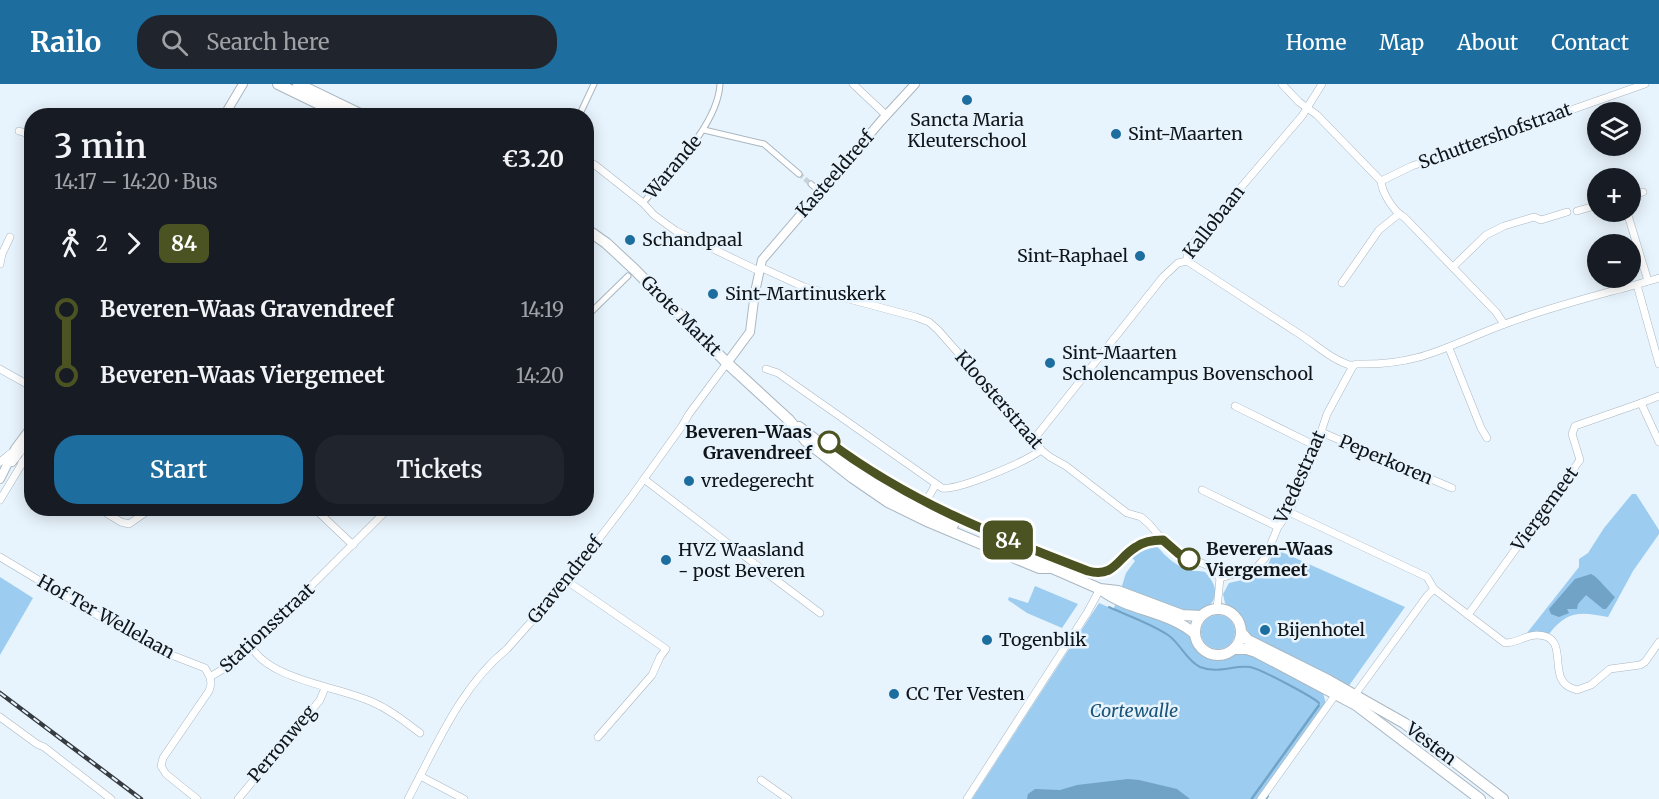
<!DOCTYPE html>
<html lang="en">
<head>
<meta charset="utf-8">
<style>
  :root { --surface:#171b24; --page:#20242c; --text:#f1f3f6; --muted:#9ea1a6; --accent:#1d6e9f }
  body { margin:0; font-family:Merriweather,serif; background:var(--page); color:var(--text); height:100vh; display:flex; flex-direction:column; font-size:22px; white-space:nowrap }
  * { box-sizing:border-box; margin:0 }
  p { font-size:20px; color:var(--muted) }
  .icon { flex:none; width:33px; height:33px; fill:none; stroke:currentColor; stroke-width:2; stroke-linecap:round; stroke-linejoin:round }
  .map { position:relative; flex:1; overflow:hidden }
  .drawer { position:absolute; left:24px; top:24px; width:570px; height:408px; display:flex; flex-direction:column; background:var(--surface); border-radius:24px; box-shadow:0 3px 15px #0003 }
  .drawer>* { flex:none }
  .badge { padding:0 12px; border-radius:9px; font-size:21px; line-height:39px }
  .tools { position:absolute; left:1587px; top:18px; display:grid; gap:12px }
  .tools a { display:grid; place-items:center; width:54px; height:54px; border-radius:50%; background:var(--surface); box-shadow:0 3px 15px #0003; font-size:30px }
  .map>.badge { position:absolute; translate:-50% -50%; box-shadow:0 0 0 3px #fff }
  .legs { display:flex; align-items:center; gap:9px; height:66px; padding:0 30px; font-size:20px }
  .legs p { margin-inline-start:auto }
  .summary { display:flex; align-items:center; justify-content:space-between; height:102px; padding:0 30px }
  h1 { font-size:33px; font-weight:600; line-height:45px }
  .action { display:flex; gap:12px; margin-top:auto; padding:12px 30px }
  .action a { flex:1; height:69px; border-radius:24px; background:var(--accent); color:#fff; font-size:24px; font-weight:600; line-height:69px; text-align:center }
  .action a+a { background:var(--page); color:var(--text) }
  ul { padding:0 30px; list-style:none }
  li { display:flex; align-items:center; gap:21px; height:66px; font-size:22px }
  li i { display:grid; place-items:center; width:9px; height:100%; margin:0 8px; background:currentColor }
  li i::after { content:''; width:15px; height:15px; margin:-8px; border:4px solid; border-radius:50%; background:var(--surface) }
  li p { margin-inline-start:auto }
  li:first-child i { background:linear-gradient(#0000 50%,currentColor 0) }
  li:last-child i { background:linear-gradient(currentColor 50%,#0000 0) }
  header { display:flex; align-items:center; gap:36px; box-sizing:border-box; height:84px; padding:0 30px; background:var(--accent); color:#fff }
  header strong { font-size:28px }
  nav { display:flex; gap:33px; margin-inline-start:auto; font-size:21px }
  .search { width:420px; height:54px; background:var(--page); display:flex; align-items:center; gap:15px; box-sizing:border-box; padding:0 21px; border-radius:24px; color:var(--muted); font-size:22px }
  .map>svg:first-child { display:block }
  .green { fill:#9cccef }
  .water { fill:#71a3c7 }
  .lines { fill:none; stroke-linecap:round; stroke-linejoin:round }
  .stream { stroke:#71a3c7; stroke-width:2 }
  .pedestrian-tunnel { stroke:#c8d3db; stroke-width:5; stroke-dasharray:5 2.5; stroke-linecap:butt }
  .pedestrian-casing { stroke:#a9b7c1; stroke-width:7 }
  .minor-casing { stroke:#a9b7c1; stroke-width:8 }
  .tertiary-casing { stroke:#a9b7c1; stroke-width:10 }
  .primary-casing { stroke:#a9b7c1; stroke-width:12 }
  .pedestrian { stroke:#fff; stroke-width:5 }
  .minor { stroke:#fff; stroke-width:7 }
  .tertiary { stroke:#fff; stroke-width:8 }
  .primary { stroke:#fff; stroke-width:10 }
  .rail-casing { stroke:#363c41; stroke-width:4.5 }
  .rail { stroke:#e8f4fd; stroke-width:2; stroke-dasharray:7; stroke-linecap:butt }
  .line-1-casing { stroke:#fff; stroke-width:14 }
  .line-1 { stroke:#4a5321; stroke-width:9 }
  .poi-dot { fill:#1d6e9f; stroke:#e8f4fd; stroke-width:2 }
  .stop-1-dot { fill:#fff; stroke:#4a5321; stroke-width:3 }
  .labels { text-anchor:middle; stroke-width:5; stroke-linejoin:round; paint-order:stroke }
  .poi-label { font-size:18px; fill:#101519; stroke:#e8f4fd; text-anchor:start }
  .street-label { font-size:18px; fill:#101519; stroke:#e8f4fd }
  .stop-label { font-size:18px; font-weight:bold; fill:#101519; stroke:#e8f4fd; text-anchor:end }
  .park-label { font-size:18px; font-style:italic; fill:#195377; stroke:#e8f4fd }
</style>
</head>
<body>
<header>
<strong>Railo</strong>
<div class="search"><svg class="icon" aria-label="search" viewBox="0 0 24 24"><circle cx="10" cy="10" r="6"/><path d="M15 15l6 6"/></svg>Search here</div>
<nav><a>Home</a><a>Map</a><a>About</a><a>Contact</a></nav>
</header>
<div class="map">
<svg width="1659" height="715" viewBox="0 0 1659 715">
  <rect width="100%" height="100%" fill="#e8f4fd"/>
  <!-- green -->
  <g class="green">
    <path d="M 1632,410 L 1636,410 L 1659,446 L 1659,450 L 1633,487 L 1608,533 C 1580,528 1568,526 1549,550 L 1527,549 L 1579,483 L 1579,475 L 1588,469 L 1604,444 Z"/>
    <path d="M 1155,460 C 1165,472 1179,486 1196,487 C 1199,487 1202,487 1205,488 C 1223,507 1216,522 1194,531 L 1121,505 L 1126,489 L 1135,477 L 1132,474 L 1139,468 Z"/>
    <polygon points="1275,465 1405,523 1348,603 1251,554 1241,532 1229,524 1225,519 1223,510 1229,499 1259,492 1265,487"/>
    <polygon points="0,493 33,514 0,571"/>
    <polygon points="1035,502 1078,520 1062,544 1027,529 1008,516 1009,513 1028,519"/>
    <polygon points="1099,519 1113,525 1116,520 1177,543 1190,552 1196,565 1208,574 1223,575 1242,568 1247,569 1322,605 1326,620 1258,715 972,715"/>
    <circle cx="1218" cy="548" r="17"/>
  </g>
  <!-- water -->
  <g class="water">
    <path d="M 1591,490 C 1598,493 1608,507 1615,513 L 1606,525 L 1603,525 L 1586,511 L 1578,520 L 1577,525 L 1567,525 L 1569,529 L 1559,533 L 1551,530 L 1549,525 L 1575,495 Z"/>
    <polygon points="1319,619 1320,622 1253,715 1250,715"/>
    <polygon points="1128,695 1139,696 1177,705 1190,715 1027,715 1028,710 1035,705 1060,706 1077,701"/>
  </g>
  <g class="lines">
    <!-- stream -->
    <g class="stream">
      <path d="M 1109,523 C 1128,532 1150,539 1168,551 C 1180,559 1186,576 1200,583 C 1217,590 1234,581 1250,583 C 1261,585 1313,613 1319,619"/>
      <polyline points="1266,715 1268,712"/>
    </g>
    <!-- pedestrian-tunnel -->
    <polyline class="pedestrian-tunnel" points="799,90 811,100"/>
    <!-- pedestrian casing -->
    <g class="pedestrian-casing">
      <g id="pedestrian">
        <polyline points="579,32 594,0"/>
        <polyline points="704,46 764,60 799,90"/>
        <polyline points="811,100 820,108"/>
        <path d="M 643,119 C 669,88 718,41 720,0"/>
        <polyline points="586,233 628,192"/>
      </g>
    </g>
    <!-- minor casing -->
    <g class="minor-casing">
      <g id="minor">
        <polyline points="853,0 886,31"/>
        <path d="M 1282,0 L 1299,18 L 1317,31 L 1381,97 C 1382,109 1394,128 1404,133 L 1496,228 L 1504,240"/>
        <polyline points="19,47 32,51"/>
        <polyline points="586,77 595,81 643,119 654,131 676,147 759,187"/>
        <polyline points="1381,97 1412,82 1645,0"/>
        <polyline points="1630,112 1643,108"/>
        <polyline points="1577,127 1598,121"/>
        <polyline points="1627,128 1648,197"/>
        <path d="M 1187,177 L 1304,253 C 1320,264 1334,277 1353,282 L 1356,280 C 1421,282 1448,261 1505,240 C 1555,221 1608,209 1659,194"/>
        <polyline points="1187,177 1187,167 1189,164 1302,32 1322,0"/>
        <polyline points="0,180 2,170 10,153"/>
        <polyline points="760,183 804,203 916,233 929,238 938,246 1034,355 1041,366 1050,373 1066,382 1127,429 1141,433 1149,440 1168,462 1179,470 1209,482 1220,494 1217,525"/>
        <polyline points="1453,183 1486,151 1504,142 1534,133 1541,136 1567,128"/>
        <polyline points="1342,199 1379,146 1399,130"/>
        <polyline points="1637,201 1659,280"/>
        <polyline points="1449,264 1481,344 1487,354"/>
        <polyline points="0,285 32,303"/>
        <path d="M 766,285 L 778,289 L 942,404 C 958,407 1027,377 1041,366"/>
        <polyline points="1659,312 1641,319 1659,358"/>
        <polyline points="1235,322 1316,362"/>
        <polyline points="1321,348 1452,404"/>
        <polyline points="1034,355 1163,193 1178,179 1187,177"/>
        <polyline points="0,378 11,369"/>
        <polyline points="22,378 32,384"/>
        <polyline points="644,395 768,490 820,529"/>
        <path d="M 936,400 L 925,419 L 993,450 L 1088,487 C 1116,494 1117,475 1136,463 C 1144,457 1154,456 1163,456"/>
        <polyline points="1202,406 1278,443"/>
        <polyline points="0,416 32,363"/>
        <polyline points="98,424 121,438 129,440 152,424"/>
        <polyline points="314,424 353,461"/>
        <path d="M 1289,428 L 1427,493 L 1434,505 L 1505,559 C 1517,559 1526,551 1537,551 C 1566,551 1553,582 1562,596 C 1565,602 1571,604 1577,606 L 1591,601 L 1610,585 L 1640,581 L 1645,578 L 1659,558"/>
        <polyline points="0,473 107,537 174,572 205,584 210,593 211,600 209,607 163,674 161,682 166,690 197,715"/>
        <polyline points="1220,494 1256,484 1265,474 1278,443 1289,428 1312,375 1327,330 1353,282"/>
        <polyline points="567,497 666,565 660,573 652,591 598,653"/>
        <polyline points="1468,531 1580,376 1572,350 1575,342 1641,319"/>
        <path d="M 251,562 C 268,595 338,603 370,617 C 389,625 404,637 420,649"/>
        <polyline points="210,593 228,582 251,562 389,424"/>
        <polyline points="1354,612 1427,512 1434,505"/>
        <polyline points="0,633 37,660 44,663 111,715"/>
        <polyline points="420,692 464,715"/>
        <polyline points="761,696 788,715"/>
        <polyline points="238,715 320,616 325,604"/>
        <path d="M 408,715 C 436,663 460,603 507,565 L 562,503 L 631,413 L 682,342 L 689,330 L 727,279"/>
        <polyline points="967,715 1087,529 1100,505"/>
        <polyline points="1261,715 1336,610"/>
      </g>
    </g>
    <!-- tertiary casing -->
    <g class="tertiary-casing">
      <g id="tertiary">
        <polyline points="224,32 243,0"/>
        <polyline points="727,279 750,248 755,208 762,176 881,37 915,0"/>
        <polyline points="12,378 32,352"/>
        <polyline points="0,395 15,365 32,342"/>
      </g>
    </g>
    <!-- primary casing -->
    <g class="primary-casing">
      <g id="primary">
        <polyline points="278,0 344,32"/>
        <polyline points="298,0 364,32"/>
        <polyline points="586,145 606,159 634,185 727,279 789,336 806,357 853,394 888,418 929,438 1039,484 1052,484"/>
        <polyline points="799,343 856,387 885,406 953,441"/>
        <polyline points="987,454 1042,476 1052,484 1100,505 1118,507 1182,531 1201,532"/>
        <path d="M 1103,507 C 1130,527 1169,527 1195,550"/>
        <circle cx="1218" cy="548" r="23"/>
        <polyline points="1241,548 1248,556 1328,596 1404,639 1503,715"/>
        <polyline points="1234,565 1247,565 1256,568 1356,621 1480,715"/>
      </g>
    </g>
    <!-- pedestrian -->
    <use href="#pedestrian" class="pedestrian"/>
    <!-- minor -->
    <use href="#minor" class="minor"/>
    <!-- tertiary -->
    <use href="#tertiary" class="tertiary"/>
    <!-- primary -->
    <use href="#primary" class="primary"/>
    <!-- rail casing -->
    <g class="rail-casing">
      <polyline id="rail" points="0,609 141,715"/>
    </g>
    <!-- rail -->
    <use href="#rail" class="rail"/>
  </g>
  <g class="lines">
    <!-- line-1 casing -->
    <g class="line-1-casing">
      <path id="line-1" d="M 829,358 C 911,419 994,451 1088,487 C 1115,494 1117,474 1136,463 C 1144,457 1154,456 1163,456 L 1179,470 L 1189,475"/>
    </g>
    <!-- line-1 -->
    <use href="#line-1" class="line-1"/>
  </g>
  <!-- markers -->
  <g class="poi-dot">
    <circle cx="967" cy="16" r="6"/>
    <circle cx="1116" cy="50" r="6"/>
    <circle cx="630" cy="156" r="6"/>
    <circle cx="1140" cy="172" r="6"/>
    <circle cx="713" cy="210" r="6"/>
    <circle cx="1050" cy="279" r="6"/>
    <circle cx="689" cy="397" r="6"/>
    <circle cx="666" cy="476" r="6"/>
    <circle cx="1265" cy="546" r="6"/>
    <circle cx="987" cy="556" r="6"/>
    <circle cx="894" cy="610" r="6"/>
  </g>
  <g class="stop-1-dot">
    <circle cx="829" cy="358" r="10"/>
    <circle cx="1189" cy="475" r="10"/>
  </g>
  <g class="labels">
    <!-- poi labels -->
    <g class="poi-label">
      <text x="967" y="42" text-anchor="middle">Sancta Maria<tspan x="967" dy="21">Kleuterschool</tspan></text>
      <text x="1128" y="56">Sint-Maarten</text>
      <text x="642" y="162">Schandpaal</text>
      <text x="1128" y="178" text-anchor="end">Sint-Raphael</text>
      <text x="725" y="216">Sint-Martinuskerk</text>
      <text x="1062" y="275">Sint-Maarten<tspan x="1062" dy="21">Scholencampus Bovenschool</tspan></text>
      <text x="701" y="403">vredegerecht</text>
      <text x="678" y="472">HVZ Waasland<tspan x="678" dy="21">- post Beveren</tspan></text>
      <text x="1277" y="552">Bijenhotel</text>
      <text x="999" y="562">Togenblik</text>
      <text x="906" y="616">CC Ter Vesten</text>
    </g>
    <!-- street labels -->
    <g class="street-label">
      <text transform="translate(1495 52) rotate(-20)" y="6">Schuttershofstraat</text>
      <text transform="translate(673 83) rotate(-50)" y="6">Warande</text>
      <text transform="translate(835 90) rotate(-49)" y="6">Kasteeldreef</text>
      <text transform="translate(1214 138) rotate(-52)" y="6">Kallobaan</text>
      <text transform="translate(681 232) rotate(45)" y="6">Grote Markt</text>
      <text transform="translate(999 316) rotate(49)" y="6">Kloosterstraat</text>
      <text transform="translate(1386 376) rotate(23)" y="6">Peperkoren</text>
      <text transform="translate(1300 393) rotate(-66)" y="6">Vredestraat</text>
      <text transform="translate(1545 425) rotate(-54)" y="6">Viergemeet</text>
      <text transform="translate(565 496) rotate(-51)" y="6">Gravendreef</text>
      <text transform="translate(106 533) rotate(29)" y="6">Hof Ter Wellelaan</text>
      <text transform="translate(267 544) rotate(-43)" y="6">Stationsstraat</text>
      <text transform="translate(282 660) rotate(-50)" y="6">Perronweg</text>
      <text transform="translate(1431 660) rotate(37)" y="6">Vesten</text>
    </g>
    <!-- stop labels -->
    <g class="stop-label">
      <text x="812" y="354">Beveren-Waas<tspan x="812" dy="21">Gravendreef</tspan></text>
      <text x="1206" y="471" text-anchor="start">Beveren-Waas<tspan x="1206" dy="21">Viergemeet</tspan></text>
    </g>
    <!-- park labels -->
    <g class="park-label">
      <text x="1134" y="633">Cortewalle</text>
    </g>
  </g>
</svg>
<div class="tools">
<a><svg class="icon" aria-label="layers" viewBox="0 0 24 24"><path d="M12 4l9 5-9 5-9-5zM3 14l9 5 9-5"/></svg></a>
<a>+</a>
<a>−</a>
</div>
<b class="badge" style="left:1008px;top:456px;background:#4a5321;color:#fff">84</b>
<section class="drawer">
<div class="summary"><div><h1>3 min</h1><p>14:17 – 14:20 · Bus</p></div><b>€3.20</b></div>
<div class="legs"><svg class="icon" aria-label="walk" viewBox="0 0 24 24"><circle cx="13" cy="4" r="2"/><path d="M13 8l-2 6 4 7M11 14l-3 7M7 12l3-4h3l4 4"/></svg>2<svg class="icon" aria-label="forward" viewBox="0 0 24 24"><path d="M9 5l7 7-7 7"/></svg><b class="badge" style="background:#4a5321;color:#fff">84</b></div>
<ul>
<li><i style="color:#4a5321"></i><b>Beveren-Waas Gravendreef</b><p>14:19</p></li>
<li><i style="color:#4a5321"></i><b>Beveren-Waas Viergemeet</b><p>14:20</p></li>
</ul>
<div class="action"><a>Start</a><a>Tickets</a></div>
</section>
</div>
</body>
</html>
